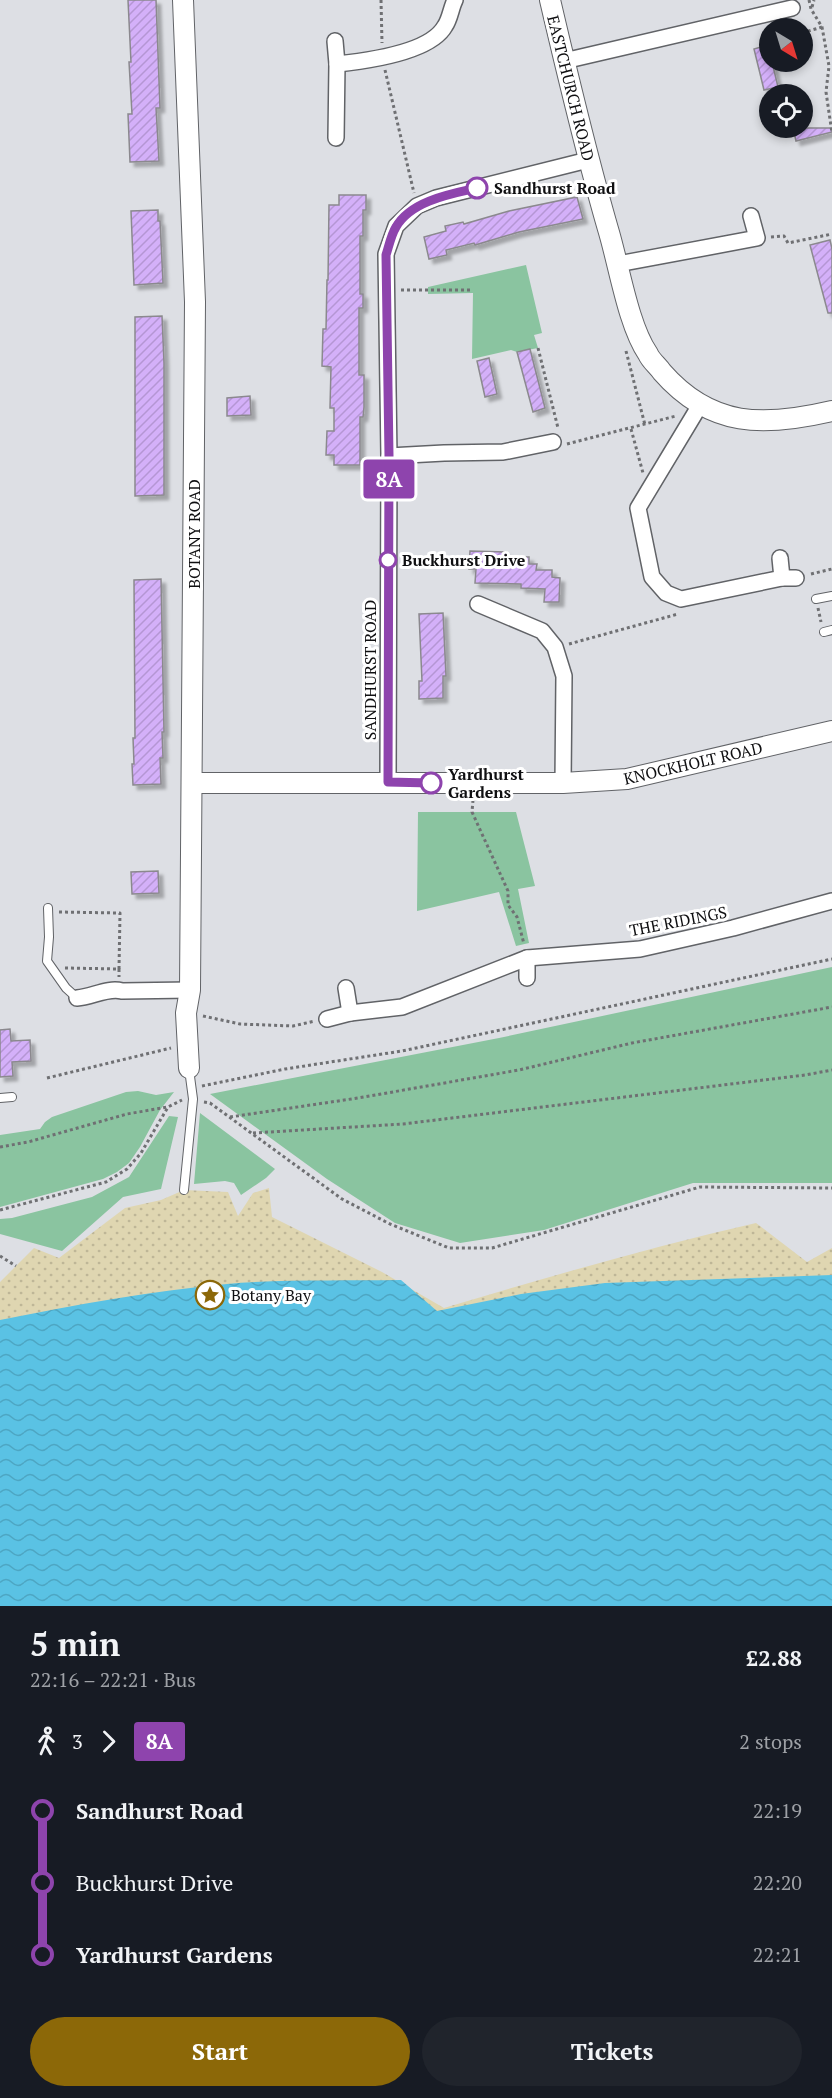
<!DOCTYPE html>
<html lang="en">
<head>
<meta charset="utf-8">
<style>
  :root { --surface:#171b24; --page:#20242c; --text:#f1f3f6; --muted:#9ea1a6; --accent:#8c6808 }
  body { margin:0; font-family:"PT Serif",serif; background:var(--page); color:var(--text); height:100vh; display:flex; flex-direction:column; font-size:22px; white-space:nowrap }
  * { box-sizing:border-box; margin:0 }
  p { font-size:20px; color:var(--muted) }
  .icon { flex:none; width:33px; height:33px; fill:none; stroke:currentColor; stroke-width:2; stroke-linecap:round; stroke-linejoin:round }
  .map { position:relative; height:1606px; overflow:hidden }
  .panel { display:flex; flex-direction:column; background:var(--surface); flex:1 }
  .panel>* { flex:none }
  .badge { padding:0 12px; border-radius:4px; font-size:21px; line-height:39px }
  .needle { width:39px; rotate:142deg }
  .controls { position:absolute; left:759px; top:18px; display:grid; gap:12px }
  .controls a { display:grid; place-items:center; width:54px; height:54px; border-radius:50%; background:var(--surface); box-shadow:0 3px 9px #0003; font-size:30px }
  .map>.badge { position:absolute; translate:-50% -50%; box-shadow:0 0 0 3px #fff }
  .legs { display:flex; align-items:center; gap:9px; height:66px; padding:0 30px; font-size:20px }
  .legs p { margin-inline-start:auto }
  .overview { display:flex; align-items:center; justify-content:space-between; height:102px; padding:0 30px }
  h1 { font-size:33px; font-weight:700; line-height:45px }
  .action { display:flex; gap:12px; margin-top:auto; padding:12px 30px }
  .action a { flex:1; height:69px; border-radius:36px; background:var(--accent); color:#fff; font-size:24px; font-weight:700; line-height:69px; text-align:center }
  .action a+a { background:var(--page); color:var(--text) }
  ul { padding:0 30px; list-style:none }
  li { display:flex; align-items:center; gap:21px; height:72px; font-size:22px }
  li i { display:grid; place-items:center; width:9px; height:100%; margin:0 8px; background:currentColor }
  li i::after { content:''; width:15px; height:15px; margin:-8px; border:4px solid; border-radius:50%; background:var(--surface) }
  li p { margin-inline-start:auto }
  li:first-child i { background:linear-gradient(#0000 50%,currentColor 0) }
  li:last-child i { background:linear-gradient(currentColor 50%,#0000 0) }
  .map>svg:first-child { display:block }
  .green { fill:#8ac4a0 }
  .sand { fill:url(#sand-dots) }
  .water { fill:url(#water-waves) }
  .building { fill:url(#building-hatch); stroke:#8b898e; stroke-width:1.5; filter:url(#shadow) }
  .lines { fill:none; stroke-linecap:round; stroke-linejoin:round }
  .service-casing { stroke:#616367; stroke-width:10 }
  .minor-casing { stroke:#616367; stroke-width:18 }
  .tertiary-casing { stroke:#616367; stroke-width:22 }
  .path { stroke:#6f7073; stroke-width:3; stroke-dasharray:3 3; stroke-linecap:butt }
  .service { stroke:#fff; stroke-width:8 }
  .minor { stroke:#fff; stroke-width:15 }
  .tertiary { stroke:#fff; stroke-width:20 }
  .line-1-casing { stroke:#fff; stroke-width:14 }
  .line-1 { stroke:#8e44ad; stroke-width:9 }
  .stop-1-dot { fill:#fff; stroke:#8e44ad; stroke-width:3 }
  .labels { text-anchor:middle; stroke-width:6; stroke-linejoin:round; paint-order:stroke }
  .street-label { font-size:16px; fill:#0f0f11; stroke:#fff }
  .stop-label { font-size:16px; font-weight:bold; fill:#0f0f11; stroke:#fff; text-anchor:start }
  .poi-label { font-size:16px; fill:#0f0f11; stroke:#fff; text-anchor:start }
</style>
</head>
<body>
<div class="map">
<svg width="832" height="1606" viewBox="0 0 832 1606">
  <defs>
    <pattern id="sand-dots" width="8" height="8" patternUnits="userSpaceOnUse" patternTransform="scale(1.5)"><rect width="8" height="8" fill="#dfd6b1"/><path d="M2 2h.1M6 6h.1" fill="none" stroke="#beb697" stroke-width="1.8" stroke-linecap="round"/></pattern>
    <pattern id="water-waves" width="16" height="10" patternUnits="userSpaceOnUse" patternTransform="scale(1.5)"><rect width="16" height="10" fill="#5ac2e4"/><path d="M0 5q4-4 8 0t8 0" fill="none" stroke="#4da6c3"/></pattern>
    <pattern id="building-hatch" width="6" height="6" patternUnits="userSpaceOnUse" patternTransform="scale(1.5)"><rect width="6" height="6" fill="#d4b0f9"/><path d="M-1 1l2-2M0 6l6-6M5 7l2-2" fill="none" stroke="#b596d4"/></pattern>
    <filter id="shadow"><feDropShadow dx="4.5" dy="4.5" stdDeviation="1.5" flood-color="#0004"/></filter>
  </defs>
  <rect width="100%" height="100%" fill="#dddfe4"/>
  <!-- green -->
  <g class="green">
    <polygon points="526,265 542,333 534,335 538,348 517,352 511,350 472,359 473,293 428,294 428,287"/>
    <polygon points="418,812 516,812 535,886 518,889 529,943 516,946 499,892 417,911"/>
    <polygon points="832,967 832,1183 693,1183 544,1230 460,1243 395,1223 327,1179 210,1094 499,1038"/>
    <polygon points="138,1091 156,1095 174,1092 160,1110 140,1147 129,1163 117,1172 103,1179 0,1207 0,1135 40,1129 45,1122 52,1117 126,1092"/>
    <polygon points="200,1113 275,1169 266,1178 241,1195 234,1183 225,1181 194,1184"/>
    <polygon points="169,1116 178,1117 161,1189 123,1197 62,1251 0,1234 0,1219 12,1218 92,1197 129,1177"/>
  </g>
  <!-- sand -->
  <path class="sand" d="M 269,1188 L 272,1217 L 382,1272 L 444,1308 C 548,1277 651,1247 756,1223 L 807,1262 L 832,1248 L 832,1366 L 0,1380 L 0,1282 L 34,1248 L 59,1258 L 125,1208 L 161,1200 L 184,1190 L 228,1192 L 238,1216 L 253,1193 Z"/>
  <!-- water -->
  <path class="water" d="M 832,1275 L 832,1606 L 0,1606 L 0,1320 C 75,1305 151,1291 227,1284 C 284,1279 343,1281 401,1280 L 437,1311 L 521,1294 L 605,1283 Z"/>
  <!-- building -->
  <g class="building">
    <polygon points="128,0 156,0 160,108 156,108 159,161 130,162 128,114 132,114 129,62 131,62"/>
    <polygon points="768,45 770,62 772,62 778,87 764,90 754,49"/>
    <polygon points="793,128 832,128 832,132 796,141"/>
    <polygon points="339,195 366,195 366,210 363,210 363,236 360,236 360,294 363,294 363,308 359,308 359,375 364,375 364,407 363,417 360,417 360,465 334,465 334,455 326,455 327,431 334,431 334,408 330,408 331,367 322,366 323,329 326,329 327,280 328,280 329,205 339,205"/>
    <polygon points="577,197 583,219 519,232 475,245 474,243 446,250 447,255 429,259 424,237 446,231 445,226 463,222 464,224 509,211"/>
    <polygon points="158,210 158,221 160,221 163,283 134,285 131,211"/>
    <polygon points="830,240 832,249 832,313 828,313 810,245"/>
    <polygon points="162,316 164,363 164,495 135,496 135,317"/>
    <polygon points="530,349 545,408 533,412 517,352"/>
    <polygon points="489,358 497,394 485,397 477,361"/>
    <polygon points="250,396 251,415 227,416 227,398"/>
    <polygon points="470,551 506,552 506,557 529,557 529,564 537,564 536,570 552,570 552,577 560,578 559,602 544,602 545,589 521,588 521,584 475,583 476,569 469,569"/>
    <polygon points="161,579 164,732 162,732 163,758 160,758 161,784 133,785 132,764 134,764 133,738 135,738 134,580"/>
    <polygon points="443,613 446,676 443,676 443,698 419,699 419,681 422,681 419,614"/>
    <polygon points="158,871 159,893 132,894 131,872"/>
    <polygon points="10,1029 11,1041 30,1040 31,1061 12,1062 13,1076 0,1077 0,1030"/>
  </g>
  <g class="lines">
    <!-- service casing -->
    <g class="service-casing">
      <g id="service">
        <polyline points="816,599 832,596"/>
        <polyline points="824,632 832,630"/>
        <polyline points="48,908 49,937 47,961 66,988 77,998"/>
        <polyline points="0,1098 12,1097"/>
        <polyline points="184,1190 193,1099 189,1069"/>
      </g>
    </g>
    <!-- minor casing -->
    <g class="minor-casing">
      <g id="minor">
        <polyline points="335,41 337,64 336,138"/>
        <polyline points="564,61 792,8"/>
        <path d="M 337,64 C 366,61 430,53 445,26 C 450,19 451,8 455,0"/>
        <polyline points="618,264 757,238 751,216"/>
        <polyline points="700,405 638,508 652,577 666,593 681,599 782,578 796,578"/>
        <polyline points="389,456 444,453 503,452 553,442"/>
        <polyline points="780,558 782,578"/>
        <polyline points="478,604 542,631 555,647 564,676 563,783"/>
        <polyline points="388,782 389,456 386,254 396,226 417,206 436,198 588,160"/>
        <polyline points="527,958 527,978"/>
        <polyline points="346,988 350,1013"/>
        <path d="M 77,998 C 92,997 108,987 122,991 L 190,990"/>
        <polyline points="327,1019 350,1013 402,1007 527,958 640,949 733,928 832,901"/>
      </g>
    </g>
    <!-- tertiary casing -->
    <g class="tertiary-casing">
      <g id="tertiary">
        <polyline points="183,0 195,302 190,990 186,1013 189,1068"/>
        <path d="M 550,0 C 568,77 586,153 608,229 C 619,265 628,325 648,354 C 651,361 658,366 662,372 C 711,428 764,427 832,411"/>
        <polyline points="193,783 563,783 627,779 832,731"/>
      </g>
    </g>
    <!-- path -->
    <g class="path">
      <polyline points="381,0 382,43"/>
      <polyline points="809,0 811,9 822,27 829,66 826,92 832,133"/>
      <polyline points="812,7 814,0"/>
      <polyline points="802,33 822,27"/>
      <polyline points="385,70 414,193"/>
      <polyline points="771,237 784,236 788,243 832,234"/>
      <polyline points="401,290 472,290"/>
      <polyline points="538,348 558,428"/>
      <polyline points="626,351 645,425"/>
      <polyline points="631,429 643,473"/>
      <polyline points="567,444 676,416"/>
      <polyline points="811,574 832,569"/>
      <polyline points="818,608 821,622"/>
      <polyline points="569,644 678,614"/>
      <polyline points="473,800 472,812 508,891 508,905 517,917 524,944"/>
      <polyline points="59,912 120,913 119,969"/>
      <polyline points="65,968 119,969 119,977"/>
      <polyline points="203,1016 240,1024 293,1026 315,1021"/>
      <polyline points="47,1078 171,1048"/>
      <polyline points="202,1086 285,1069 402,1051 832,959"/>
      <polyline points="204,1102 210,1103 342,1199 390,1224 449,1248 492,1248 700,1187 832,1188"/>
      <polyline points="230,1117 358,1098 519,1070 632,1043 832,1007"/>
      <polyline points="253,1133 403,1124 805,1075 832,1070"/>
      <polyline points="0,1147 28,1142 127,1114 168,1107"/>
      <polyline points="0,1210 106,1182 127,1169 141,1153 168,1107 182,1100"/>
      <polyline points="0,1256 16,1266"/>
    </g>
    <!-- service -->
    <use href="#service" class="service"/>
    <!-- minor -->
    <use href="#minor" class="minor"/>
    <!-- tertiary -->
    <use href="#tertiary" class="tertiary"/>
  </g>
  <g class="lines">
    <!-- line-1 casing -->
    <g class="line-1-casing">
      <path id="line-1" d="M 431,783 L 388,782 L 389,456 L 386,255 C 389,246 391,235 396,227 C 411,201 450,194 477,188"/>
    </g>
    <!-- line-1 -->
    <use href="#line-1" class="line-1"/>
  </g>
  <!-- icons -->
  <defs>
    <g id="sight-ring" transform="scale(1.5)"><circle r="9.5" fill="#fff" stroke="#8c6808" stroke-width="1.5"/><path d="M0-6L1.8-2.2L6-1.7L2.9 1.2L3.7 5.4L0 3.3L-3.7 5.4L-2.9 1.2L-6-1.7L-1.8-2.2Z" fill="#8c6808"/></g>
  </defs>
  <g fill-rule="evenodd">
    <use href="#sight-ring" x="210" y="1295"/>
  </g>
  <!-- markers -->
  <g class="stop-1-dot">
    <circle cx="477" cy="188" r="10"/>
    <circle cx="388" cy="560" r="8"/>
    <circle cx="431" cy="783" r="10"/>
  </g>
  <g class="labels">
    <!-- street labels -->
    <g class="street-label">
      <text transform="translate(571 88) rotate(76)" y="6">EASTCHURCH ROAD</text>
      <text transform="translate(194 534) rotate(-90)" y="6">BOTANY ROAD</text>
      <text transform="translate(370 670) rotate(-90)" y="6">SANDHURST ROAD</text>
      <text transform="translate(693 763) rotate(-13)" y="6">KNOCKHOLT ROAD</text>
      <text transform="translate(678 921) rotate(-11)" y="6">THE RIDINGS</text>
    </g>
    <!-- stop labels -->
    <g class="stop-label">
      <text x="494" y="194">Sandhurst Road</text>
      <text x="402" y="566">Buckhurst Drive</text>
      <text x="448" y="780">Yardhurst<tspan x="448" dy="18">Gardens</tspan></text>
    </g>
    <!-- poi labels -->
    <g class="poi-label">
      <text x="231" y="1301">Botany Bay</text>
    </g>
  </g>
</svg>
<div class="controls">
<a><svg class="needle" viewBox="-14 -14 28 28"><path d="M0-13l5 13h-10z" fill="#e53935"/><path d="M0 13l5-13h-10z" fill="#9ea1a6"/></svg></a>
<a><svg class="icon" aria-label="locate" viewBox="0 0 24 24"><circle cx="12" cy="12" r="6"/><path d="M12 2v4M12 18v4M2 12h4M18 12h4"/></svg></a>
</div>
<b class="badge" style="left:389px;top:479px;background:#8e44ad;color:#fff">8A</b>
</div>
<section class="panel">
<div class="overview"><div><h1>5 min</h1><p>22:16 – 22:21 · Bus</p></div><b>£2.88</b></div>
<div class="legs"><svg class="icon" aria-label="walk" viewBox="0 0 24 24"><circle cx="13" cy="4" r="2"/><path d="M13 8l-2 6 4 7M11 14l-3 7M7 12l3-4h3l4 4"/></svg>3<svg class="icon" aria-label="forward" viewBox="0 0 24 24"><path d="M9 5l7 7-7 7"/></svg><b class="badge" style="background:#8e44ad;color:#fff">8A</b><p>2 stops</p></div>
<ul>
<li><i style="color:#8e44ad"></i><b>Sandhurst Road</b><p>22:19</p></li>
<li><i style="color:#8e44ad"></i><span>Buckhurst Drive</span><p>22:20</p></li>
<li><i style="color:#8e44ad"></i><b>Yardhurst Gardens</b><p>22:21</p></li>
</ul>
<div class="action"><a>Start</a><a>Tickets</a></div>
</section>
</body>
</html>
